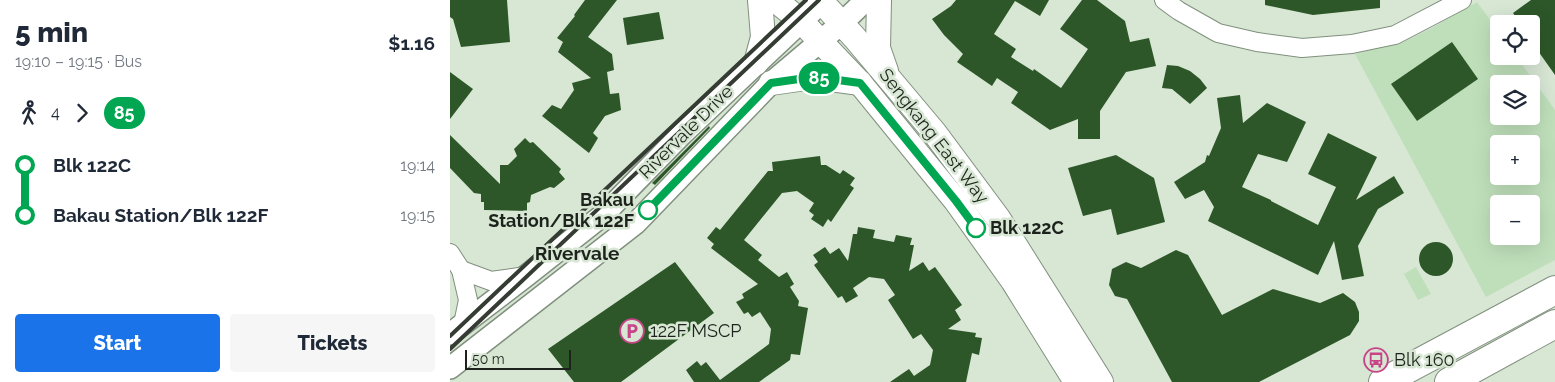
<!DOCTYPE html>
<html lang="en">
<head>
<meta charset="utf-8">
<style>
  :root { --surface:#fff; --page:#f6f6f7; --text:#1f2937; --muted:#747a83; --accent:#1a73e8 }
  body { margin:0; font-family:Raleway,sans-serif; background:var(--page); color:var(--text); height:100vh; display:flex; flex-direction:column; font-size:19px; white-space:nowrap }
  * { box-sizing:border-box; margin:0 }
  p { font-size:16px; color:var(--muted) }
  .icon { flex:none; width:28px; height:28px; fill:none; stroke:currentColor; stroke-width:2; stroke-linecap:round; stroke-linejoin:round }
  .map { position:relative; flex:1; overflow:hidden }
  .details { display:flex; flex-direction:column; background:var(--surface); width:450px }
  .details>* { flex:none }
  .badge { padding:0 10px; border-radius:16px; font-size:18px; line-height:32px }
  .controls { position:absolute; left:1040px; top:15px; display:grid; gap:10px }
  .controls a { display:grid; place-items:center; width:50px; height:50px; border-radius:5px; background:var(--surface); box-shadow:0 5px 20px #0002; font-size:25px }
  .scale { position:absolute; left:15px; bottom:12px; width:106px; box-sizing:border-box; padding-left:5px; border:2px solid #1d231c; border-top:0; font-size:14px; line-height:18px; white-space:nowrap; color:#1d231c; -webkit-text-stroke:4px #d7e7d4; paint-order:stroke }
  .map>.badge { position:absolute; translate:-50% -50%; box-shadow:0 0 0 2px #fff }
  .legs { display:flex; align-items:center; gap:8px; height:55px; padding:0 15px; font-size:16px }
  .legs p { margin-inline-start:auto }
  .overview { display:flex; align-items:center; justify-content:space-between; height:85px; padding:0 15px }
  h1 { font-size:28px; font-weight:800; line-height:38px }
  .primary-button { display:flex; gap:10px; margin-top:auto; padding:10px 15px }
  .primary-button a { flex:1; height:58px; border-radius:5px; background:var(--accent); color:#fff; font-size:20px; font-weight:800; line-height:58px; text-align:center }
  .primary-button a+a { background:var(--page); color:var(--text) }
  ul { padding:0 15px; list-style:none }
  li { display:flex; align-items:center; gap:18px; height:50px; font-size:19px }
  li i { display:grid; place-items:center; width:8px; height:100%; margin:0 6px; background:currentColor }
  li i::after { content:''; width:12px; height:12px; margin:-6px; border:4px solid; border-radius:50%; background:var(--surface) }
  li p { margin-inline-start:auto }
  li:first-child i { background:linear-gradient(#0000 50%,currentColor 0) }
  li:last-child i { background:linear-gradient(currentColor 50%,#0000 0) }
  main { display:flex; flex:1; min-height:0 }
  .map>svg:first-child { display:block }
  .green { fill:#bfdfba; fill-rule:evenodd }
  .building { fill:#2d5728 }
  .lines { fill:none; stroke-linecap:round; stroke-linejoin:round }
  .minor-casing { stroke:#80907e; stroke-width:20 }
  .tertiary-casing { stroke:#80907e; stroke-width:24 }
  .secondary-casing { stroke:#80907e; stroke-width:26 }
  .primary-casing { stroke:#80907e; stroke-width:30 }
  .minor { stroke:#fff; stroke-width:18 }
  .tertiary { stroke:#fff; stroke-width:21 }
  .secondary { stroke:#fff; stroke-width:24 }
  .primary { stroke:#fff; stroke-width:28 }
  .rail { stroke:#353c33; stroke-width:4 }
  .line-1-casing { stroke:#fff; stroke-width:11 }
  .line-1 { stroke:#00a651; stroke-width:8 }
  .stop-1-dot { fill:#fff; stroke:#00a651; stroke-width:2.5 }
  .labels { text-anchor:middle; stroke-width:5; stroke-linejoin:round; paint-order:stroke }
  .street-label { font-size:18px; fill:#1d231c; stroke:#d7e7d4 }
  .stop-label { font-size:18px; font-weight:bold; fill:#1d231c; stroke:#d7e7d4; text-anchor:end }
  .poi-label { font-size:18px; fill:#1d231c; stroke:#d7e7d4; text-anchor:start }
  .neighbourhood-label { font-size:19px; font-weight:bold; fill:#1d231c; stroke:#d7e7d4 }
</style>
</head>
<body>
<main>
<section class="details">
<div class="overview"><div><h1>5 min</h1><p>19:10 – 19:15 · Bus</p></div><b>$1.16</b></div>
<div class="legs"><svg class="icon" aria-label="walk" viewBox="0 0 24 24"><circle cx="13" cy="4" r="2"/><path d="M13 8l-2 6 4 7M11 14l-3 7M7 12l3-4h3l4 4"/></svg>4<svg class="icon" aria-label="forward" viewBox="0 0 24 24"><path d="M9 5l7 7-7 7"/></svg><b class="badge" style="background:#00a651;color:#fff">85</b></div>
<ul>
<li><i style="color:#00a651"></i><b>Blk 122C</b><p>19:14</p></li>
<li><i style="color:#00a651"></i><b>Bakau Station/Blk 122F</b><p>19:15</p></li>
</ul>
<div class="primary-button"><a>Start</a><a>Tickets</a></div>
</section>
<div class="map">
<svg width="1105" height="382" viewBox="0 0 1105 382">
  <rect width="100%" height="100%" fill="#d7e7d4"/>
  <!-- green -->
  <g class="green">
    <path d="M 1027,2 L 1049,32 L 1049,56 L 1066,56 L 1105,110 L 1105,260 L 1036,297 L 905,54 L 955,41 L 980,29 ZM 1049,84 L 1081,84 L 1081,116 L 1049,116 ZM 1049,144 L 1081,144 L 1081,176 L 1049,176 ZM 1049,204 L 1081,204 L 1081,236 L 1049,236 Z"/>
    <polygon points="966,267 981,294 968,300 954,274"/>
  </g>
  <!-- building -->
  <g class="building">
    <polygon points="0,0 57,0 60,42 11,47 3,19 0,17"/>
    <polygon points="135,0 167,0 138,37 162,54 164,70 157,72 160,94 169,93 171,110 155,116 143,133 148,138 139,153 92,116 102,105 111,109 124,90 122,83 141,78 108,52 113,42 107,38 125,16 124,15"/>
    <polygon points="506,0 599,0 590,16 565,1 544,34 566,49 561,57 583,71 584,69 611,88 638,49 610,29 632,0 647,0 675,21 680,42 699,38 706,66 676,72 650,111 650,139 628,139 628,119 600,130 561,103 568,92 547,78 542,86 507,62 513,54 494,35 482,19 501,6"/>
    <polygon points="815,0 930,0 930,8 863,15 815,5"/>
    <polygon points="1081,0 1105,0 1105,75 1081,41 1081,24 1070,24 1063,13"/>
    <polygon points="209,12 214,39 177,45 173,18"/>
    <polygon points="1002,42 1028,79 967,121 941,84"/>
    <polygon points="717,65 728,66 740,71 750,79 757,88 740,104 722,89 712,88"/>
    <polygon points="0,72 23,89 0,119"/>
    <polygon points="790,95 793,123 817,103 856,122 837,162 808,154 792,187 821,200 821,201 868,225 886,187 858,174 878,133 927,157 906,200 944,176 954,193 928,209 908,246 914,276 892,280 884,241 868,275 758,221 764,207 754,190 735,199 724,182 755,162 757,155 759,156 771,128 767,98"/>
    <polygon points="259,126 260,128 205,185 202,183"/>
    <polygon points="0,135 50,184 50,165 58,165 67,156 64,149 75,138 80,143 83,142 111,169 109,172 115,179 104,188 100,187 81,195 80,202 77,203 77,211 34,210 34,202 31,202 31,194 24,193 0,168"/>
    <polygon points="666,155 704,178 715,222 667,235 661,209 633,216 618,168"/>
    <polygon points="370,156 371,165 376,165 390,174 393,170 405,178 400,185 404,188 381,222 378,219 373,227 361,219 364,215 359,211 364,203 347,191 332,193 294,240 312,255 308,260 329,277 337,272 344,284 340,287 349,301 348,306 358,308 350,355 341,354 340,360 309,382 244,382 236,370 247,361 251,366 256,362 270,380 319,344 321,329 310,312 302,317 298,312 294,314 286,302 294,298 292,294 308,284 261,248 264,244 257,238 266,227 270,230 318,171 323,171 322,162"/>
    <polygon points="408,227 425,230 423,238 444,242 446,235 462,238 460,245 464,245 459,271 473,262 479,271 485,267 493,278 512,305 505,310 511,320 498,329 526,333 525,337 532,338 529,355 522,353 516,382 440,382 459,369 464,376 480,365 483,350 471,334 463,339 456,328 438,300 445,295 434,279 419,277 403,288 408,296 396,303 392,296 388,298 364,265 368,262 363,255 375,247 380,254 389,248 398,261 403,234 407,234"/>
    <circle cx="986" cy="259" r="17"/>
    <polygon points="726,250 738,255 772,315 823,289 870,303 893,293 905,302 909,312 909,321 900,335 809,382 722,382 677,299 665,296 659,285 662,269 676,262 691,268"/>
    <polygon points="225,262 264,313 171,382 124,382 98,349"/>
  </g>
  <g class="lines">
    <!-- minor casing -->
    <g class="minor-casing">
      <g id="minor">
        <polyline points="714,0 729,11 768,33 807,42 852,48 902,44 945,35 1012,0"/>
        <polyline points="0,253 11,270 18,300 13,324"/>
        <polyline points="11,270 41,281 76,276"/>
      </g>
    </g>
    <!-- tertiary casing -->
    <g class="tertiary-casing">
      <g id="tertiary">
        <polyline points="0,334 76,276 153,215 232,134 374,0"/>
        <polyline points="0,368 186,223 321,83 392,23 416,0"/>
      </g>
    </g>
    <!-- secondary casing -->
    <g class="secondary-casing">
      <g id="secondary">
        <polyline points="325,0 351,21 410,83 506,201 563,281 626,382"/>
        <polyline points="370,0 405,38 484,132 548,218 651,382"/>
        <polyline points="429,0 428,48 436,71"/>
        <polyline points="306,63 313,37 310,0"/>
        <polyline points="321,83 356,78 373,78 410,83"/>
      </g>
    </g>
    <!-- primary casing -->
    <g class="primary-casing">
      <g id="primary">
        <polyline points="933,382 1105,290"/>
        <polyline points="999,382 1105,324"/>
      </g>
    </g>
    <!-- minor -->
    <use href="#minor" class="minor"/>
    <!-- tertiary -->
    <use href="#tertiary" class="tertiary"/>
    <!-- secondary -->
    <use href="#secondary" class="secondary"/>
    <!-- primary -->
    <use href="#primary" class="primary"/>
    <!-- rail -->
    <g class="rail">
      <polyline points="0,336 356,0"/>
      <polyline points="0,349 369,0"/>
    </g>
  </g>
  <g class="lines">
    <!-- line-1 casing -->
    <g class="line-1-casing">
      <polyline id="line-1" points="198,210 321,83 356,78 373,78 410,83 506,201 526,228"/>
    </g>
    <!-- line-1 -->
    <use href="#line-1" class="line-1"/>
  </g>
  <!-- icons -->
  <defs>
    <g id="parking-ring" transform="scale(1.25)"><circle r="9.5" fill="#d7e7d4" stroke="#c84489" stroke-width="1.5"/><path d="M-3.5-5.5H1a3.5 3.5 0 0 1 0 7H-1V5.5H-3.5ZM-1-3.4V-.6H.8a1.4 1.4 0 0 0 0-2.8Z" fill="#c84489"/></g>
    <g id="bus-ring" transform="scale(1.25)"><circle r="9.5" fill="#d7e7d4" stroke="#c84489" stroke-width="1.5"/><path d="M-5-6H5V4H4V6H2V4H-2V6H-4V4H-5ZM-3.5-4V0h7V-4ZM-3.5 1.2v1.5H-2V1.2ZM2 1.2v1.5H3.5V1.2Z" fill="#c84489"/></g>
  </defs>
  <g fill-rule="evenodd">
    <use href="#parking-ring" x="182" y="331"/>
    <use href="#bus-ring" x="926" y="360"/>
  </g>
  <!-- markers -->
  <g class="stop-1-dot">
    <circle cx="198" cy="210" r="9"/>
    <circle cx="526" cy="228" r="9"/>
  </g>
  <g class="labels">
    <!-- street labels -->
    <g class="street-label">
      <text transform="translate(236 132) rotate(-45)" y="6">Rivervale Drive</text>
      <text transform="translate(484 136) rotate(52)" y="6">Sengkang East Way</text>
    </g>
    <!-- stop labels -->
    <g class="stop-label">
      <text x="184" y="206">Bakau<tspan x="184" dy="21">Station/Blk 122F</tspan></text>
      <text x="540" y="234" text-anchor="start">Blk 122C</text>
    </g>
    <!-- poi labels -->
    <g class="poi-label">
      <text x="200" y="337">122F MSCP</text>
      <text x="944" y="366">Blk 160</text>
    </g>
    <!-- neighbourhood labels -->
    <g class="neighbourhood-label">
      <text x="127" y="260">Rivervale</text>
    </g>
  </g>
</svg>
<div class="controls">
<a><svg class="icon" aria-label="locate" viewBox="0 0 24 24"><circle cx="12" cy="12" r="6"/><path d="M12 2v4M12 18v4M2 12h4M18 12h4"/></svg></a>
<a><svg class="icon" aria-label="layers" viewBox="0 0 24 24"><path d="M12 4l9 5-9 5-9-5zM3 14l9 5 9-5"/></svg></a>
<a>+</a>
<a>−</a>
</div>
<div class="scale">50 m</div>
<b class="badge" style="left:369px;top:78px;background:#00a651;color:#fff">85</b>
</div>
</main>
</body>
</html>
